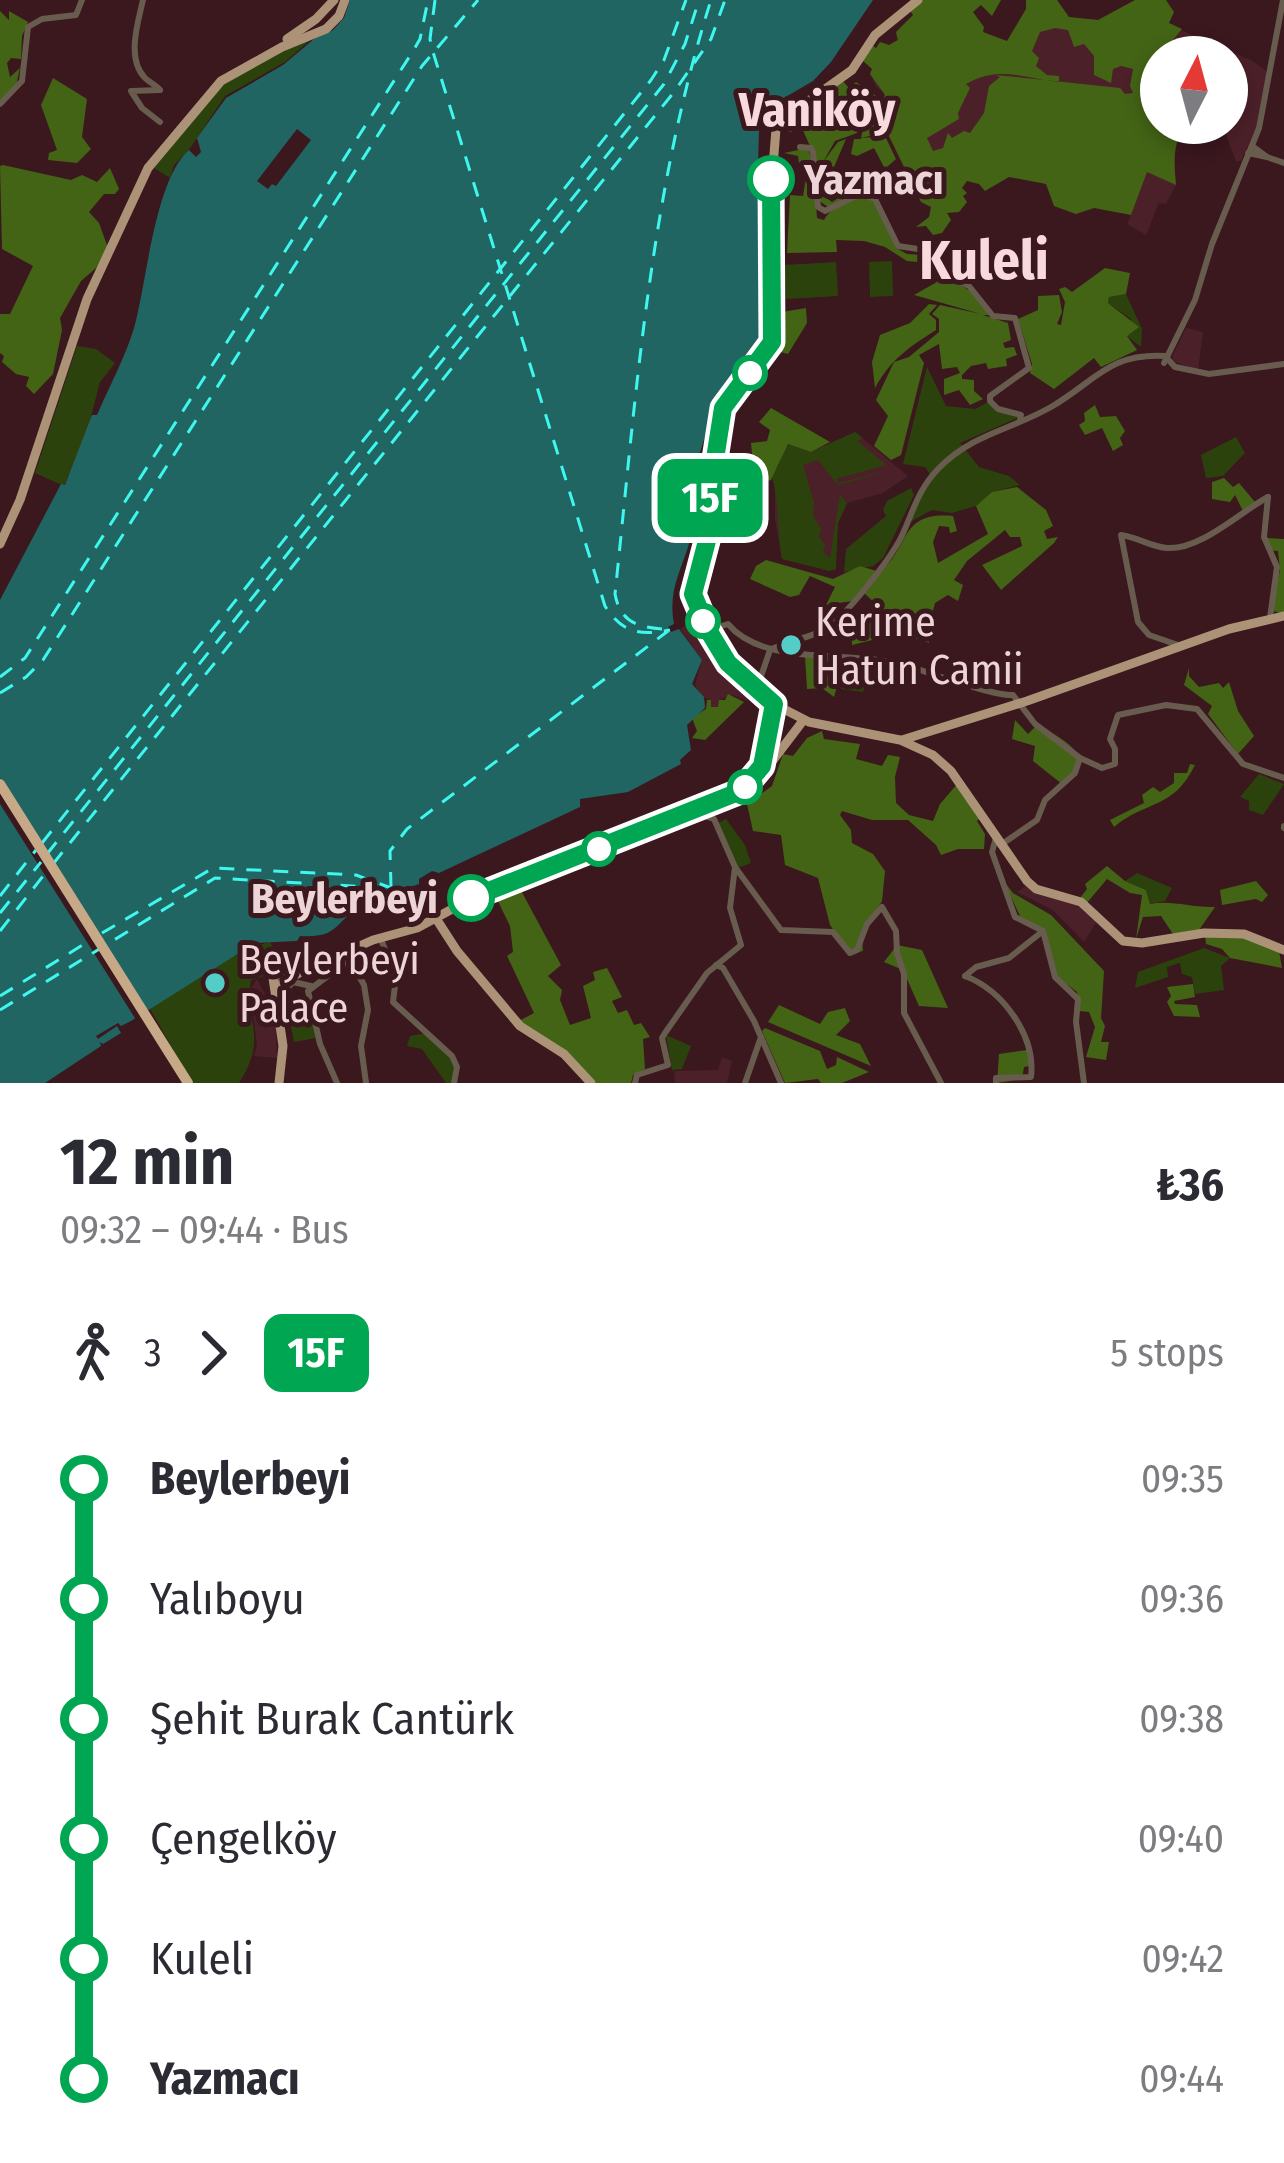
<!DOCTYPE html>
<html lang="en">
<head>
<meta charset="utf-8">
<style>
  :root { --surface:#fff; --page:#f7f7f7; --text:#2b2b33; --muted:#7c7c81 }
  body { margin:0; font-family:"Fira Sans Condensed",sans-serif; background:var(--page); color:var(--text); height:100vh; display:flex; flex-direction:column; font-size:45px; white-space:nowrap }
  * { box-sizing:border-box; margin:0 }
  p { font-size:39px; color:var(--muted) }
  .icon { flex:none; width:66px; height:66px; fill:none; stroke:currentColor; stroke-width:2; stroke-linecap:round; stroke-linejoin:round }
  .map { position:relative; height:1083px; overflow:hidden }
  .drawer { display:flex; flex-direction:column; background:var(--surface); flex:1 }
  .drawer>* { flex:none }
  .badge { padding:0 24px; border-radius:18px; font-size:42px; line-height:78px }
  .needle { width:78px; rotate:6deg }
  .controls { position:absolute; left:1140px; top:36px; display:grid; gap:24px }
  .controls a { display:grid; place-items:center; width:108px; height:108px; border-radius:50%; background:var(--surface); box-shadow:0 6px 18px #0003; font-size:60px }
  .map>.badge { position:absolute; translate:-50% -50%; box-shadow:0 0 0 6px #fff }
  .legs { display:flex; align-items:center; gap:18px; height:132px; padding:0 60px; font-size:39px }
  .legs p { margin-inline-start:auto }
  .head { display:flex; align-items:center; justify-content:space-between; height:204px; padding:0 60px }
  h1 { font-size:66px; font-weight:700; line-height:90px }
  ul { padding:0 60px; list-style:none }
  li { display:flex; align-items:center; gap:42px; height:120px; font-size:45px }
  li i { display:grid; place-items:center; width:18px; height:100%; margin:0 15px; background:currentColor }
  li i::after { content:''; width:30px; height:30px; margin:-15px; border:9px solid; border-radius:50%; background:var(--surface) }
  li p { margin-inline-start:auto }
  li:first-child i { background:linear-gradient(#0000 50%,currentColor 0) }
  li:last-child i { background:linear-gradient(currentColor 50%,#0000 0) }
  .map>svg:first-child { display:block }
  .built { fill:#4c2029 }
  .green { fill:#2c420d }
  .forest { fill:#436415; fill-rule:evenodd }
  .water { fill:#216562 }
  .pier { fill:#3b171e }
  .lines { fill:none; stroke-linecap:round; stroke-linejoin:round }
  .ferry { stroke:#3ef7ee; stroke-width:3; stroke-dasharray:15 12; stroke-linecap:butt }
  .minor { stroke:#685c4e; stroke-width:6 }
  .major { stroke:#ac9377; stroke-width:9 }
  .highway { stroke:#c7a987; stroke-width:10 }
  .line-1-casing { stroke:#fff; stroke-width:27 }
  .line-1 { stroke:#00a651; stroke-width:18 }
  .stop-1-dot { fill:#fff; stroke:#00a651; stroke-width:6 }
  .poi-dot { fill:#54cdc6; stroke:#3b171e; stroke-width:4.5 }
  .labels { text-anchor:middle; stroke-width:10; stroke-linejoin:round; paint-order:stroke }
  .stop-label { font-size:42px; font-weight:bold; fill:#edd4d6; stroke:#3b171e; text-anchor:start }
  .poi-label { font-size:42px; fill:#edd4d6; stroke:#3b171e; text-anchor:start }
  .quarter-label { font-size:48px; font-weight:bold; fill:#f8d9dd; stroke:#3b171e }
  .district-label { font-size:54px; font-weight:bold; fill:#f8d9dd; stroke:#3b171e }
</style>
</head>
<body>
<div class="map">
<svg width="1284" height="1083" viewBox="0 0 1284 1083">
  <rect width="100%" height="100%" fill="#3b171e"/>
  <!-- built -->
  <g class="built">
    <polygon points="1057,0 1069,17 1098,20 1135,0 1147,0 1162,22 1253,61 1267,72 1256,127 1241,161 1236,161 1221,123 1227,123 1227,57 1161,57 1161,123 1187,123 1177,137 1174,154 1176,185 1166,204 1159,203 1146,235 1127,224 1131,215 1124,211 1094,208 1076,214 1054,206 1046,184 1029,179 1009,177 991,186 953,176 937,199 921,202 903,169 916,114 876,87 870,74 872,69 861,59 870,44 876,48 880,42 889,45 897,40 896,32 1007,42 1014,29"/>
    <polygon points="1186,328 1203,332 1198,370 1175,362 1172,357"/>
    <polygon points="855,432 908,476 883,493 847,503 838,523 835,571 782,559 775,519 775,483 772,483 811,452"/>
    <polygon points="696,618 728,664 754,692 747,701 733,695 719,700 718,707 711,707 711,700 702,697 695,685 702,660 680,629"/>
    <polygon points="1027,885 1078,905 1097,921 1084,942 1053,910 1017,892"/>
    <polygon points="257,979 275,1012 277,1058 254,1056 257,1045 250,990"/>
    <polygon points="722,1057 732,1061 727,1083 675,1083 674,1071 718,1070"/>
  </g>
  <!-- green -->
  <g class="green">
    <polygon points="315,36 285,62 225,96 189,150 174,165 170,178 154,168 215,92 241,71"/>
    <polygon points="892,261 893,296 870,297 869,262"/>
    <polygon points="836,262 838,296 786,299 784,265"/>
    <polygon points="1126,294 1142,329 1141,347 1127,336 1131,319 1108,303 1109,297"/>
    <polygon points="77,346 96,349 115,363 100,382 86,436 64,486 35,473"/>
    <polygon points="927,367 946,406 975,409 988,402 1022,416 960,443 979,467 1009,476 1020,485 992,492 982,504 952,513 932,510 910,522 931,476 925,467 903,464"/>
    <path d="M 855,432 L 863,438 L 857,441 L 886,465 L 836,479 L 838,483 L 892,470 L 838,485 L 818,460 L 803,465 L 814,503 L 813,515 L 821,529 L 819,537 L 825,545 L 823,552 L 830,558 L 840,495 L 847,503 L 838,523 L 836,569 L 829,571 L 782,559 C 777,532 779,495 771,474 C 783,467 779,451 789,444 L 811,452 Z"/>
    <polygon points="1236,437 1245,453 1223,476 1206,478 1201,455"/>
    <polygon points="911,488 914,495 883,558 873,566 844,572 846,549 886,516 883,510 887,501"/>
    <polygon points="848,663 870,667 863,692 841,689"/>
    <polygon points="1259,774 1284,784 1263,815 1249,810 1249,801 1240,797"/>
    <polygon points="726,819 745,845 751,863 738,868 716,824"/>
    <polygon points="1137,873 1172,888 1165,901 1150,904 1146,890 1125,881"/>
    <path d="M 270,942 L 287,969 L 251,980 C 244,1025 269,1036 239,1083 L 192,1083 L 149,1007 L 243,949 Z"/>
    <polygon points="1204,948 1230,958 1221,966 1224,990 1195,994 1192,977 1182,974 1180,963 1167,967 1168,977 1135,988 1138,972"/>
    <polygon points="308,1003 316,1038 294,1042 287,1007"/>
    <polygon points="427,1033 455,1062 452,1083 446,1083 422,1049 407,1046 410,1036"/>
    <polygon points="666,1035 691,1046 682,1069 672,1070"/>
  </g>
  <!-- forest -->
  <g class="forest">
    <path d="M 921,0 L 1001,0 L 992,16 L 981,5 L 973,12 L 984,27 L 983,32 L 1007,41 L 1026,9 L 1026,0 L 1057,0 L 1069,17 L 1098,20 L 1135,0 L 1166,0 L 1174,12 L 1169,23 L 1182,29 L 1150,68 L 1161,73 L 1156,89 L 1161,92 L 1161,123 L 1187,123 C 1172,143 1174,161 1176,185 L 1147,172 L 1131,215 L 1094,208 L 1076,214 L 1054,206 L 1046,184 L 1009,177 L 985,191 L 979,184 L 967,181 L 962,188 L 967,193 L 963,196 L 967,202 L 959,212 L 947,213 L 951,220 L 942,233 L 933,235 L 926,226 L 916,227 L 929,217 L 931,207 L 921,202 L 887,132 L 861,138 L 885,136 L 896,159 L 885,169 L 874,148 L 857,156 L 851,154 L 854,139 L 861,139 L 863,127 L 858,126 L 852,129 L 858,129 L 857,133 L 835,141 L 823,162 L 838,142 L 846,139 L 822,195 L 832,202 L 840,197 L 844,200 L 828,207 L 818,200 L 820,169 L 802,128 L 790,132 L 779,125 L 842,80 L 849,88 L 856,82 L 882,100 L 885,95 L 870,74 L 872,69 L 861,59 L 870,44 L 876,48 L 880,42 L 889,45 L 898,40 L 896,32 L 913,15 L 909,9 ZM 1055,28 L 1068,30 L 1074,47 L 1084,44 L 1094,56 L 1094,75 L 1111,83 L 1113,69 L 1121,66 L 1133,69 L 1130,86 L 1133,93 L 1125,94 L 1120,88 L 996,75 L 1000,77 L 989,86 L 984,113 L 970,133 L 964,131 L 952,138 L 948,133 L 943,148 L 933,151 L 927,138 L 959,119 L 958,113 L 970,88 L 966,84 C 999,65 1023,78 1059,82 L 1059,76 L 1047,75 L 1036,66 L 1039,58 L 1032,51 L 1040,32 Z"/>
    <polygon points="0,11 9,20 9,11 28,22 22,36 21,59 11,58 7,63 10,77 20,68 16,86 0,103"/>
    <polygon points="53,78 87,99 82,137 91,149 77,163 48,160 49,153 57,150 41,105"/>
    <path d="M 808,148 L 813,164 L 817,218 L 824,220 C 833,204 853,198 871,196 L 896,248 L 907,254 L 938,256 L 935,280 L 929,282 L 931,271 L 927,263 L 907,261 L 885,247 L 864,241 L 836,240 L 837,252 L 787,253 L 790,195 L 803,196 L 808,166 L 799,164 L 798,156 L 784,153 Z"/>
    <polygon points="3,165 71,180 82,175 97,182 110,168 119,189 115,194 104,194 89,212 99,223 108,248 96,268 81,281 60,318 62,330 53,374 34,394 26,386 29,377 16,374 2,362 4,356 0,353 0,314 10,314 33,266 2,249 0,166"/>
    <polygon points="870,167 889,184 874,194 842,193 843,177 862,182"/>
    <polygon points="1105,268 1130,273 1126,294 1109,297 1108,303 1139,327 1127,336 1137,350 1101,367 1094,358 1054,389 1030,373 1032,364 1018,319 1038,310 1038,296 1059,295 1062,312 1057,324 1061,325 1065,302 1059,289 1065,287 1072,292"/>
    <polygon points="942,275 974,293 989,315 983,315 1008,323 1011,340 1003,343 1005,348 1014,347 1017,355 1006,359 1007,366 988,369 986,363 971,366 962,375 962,379 974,380 974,391 983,399 970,405 959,390 944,395 944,379 960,373 957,367 942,369 939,344 919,355 924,363 901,455 891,460 874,446 888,416 876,400 894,362 909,357 939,332 939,319 932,314 940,305 981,314 914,295 937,282"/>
    <path d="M 929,304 L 937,305 L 929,314 L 936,320 L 936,330 C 908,348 891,359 875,388 L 872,362 L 880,335 L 910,323 Z"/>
    <polygon points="806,308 807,323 788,354 770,349 776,313"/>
    <polygon points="1095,405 1100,417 1116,416 1125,431 1120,438 1123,445 1113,451 1102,428 1085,435 1079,425 1085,421 1084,413"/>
    <polygon points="771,408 830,442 811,452 788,444 771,480 767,481 766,476 740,477 751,458 760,466 757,456 752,454 751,443 767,441 770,430 759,422"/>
    <polygon points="725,459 736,468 735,477 723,480 720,509 726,515 726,525 713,519 710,528 715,471"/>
    <polygon points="1224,478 1233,487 1239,483 1255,502 1243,511 1235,495 1230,502 1212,499 1212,482"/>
    <path d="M 1017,487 L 1046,510 L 1053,526 L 1044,531 L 1047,539 L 1058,537 L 1054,543 L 1001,590 L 982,565 L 1022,546 L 1020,537 L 1010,537 L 1005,530 L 967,561 L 954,580 L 963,585 L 958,601 L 948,595 L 935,603 L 927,634 L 929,643 C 901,631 880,638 852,645 L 851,626 L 880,608 L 862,591 L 852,601 L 826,605 L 835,587 L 810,576 L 799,595 L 790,597 L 750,579 L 756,566 L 766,560 L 833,579 L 860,566 L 880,572 C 911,546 899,511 953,516 L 957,531 L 950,533 L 949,527 L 939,526 L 933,542 L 938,563 L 988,534 L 976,506 L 992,492 Z"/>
    <polygon points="1265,538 1284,539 1284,614 1270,610 1280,571 1278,551 1268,550"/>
    <polygon points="805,657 845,657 834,697 822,688 807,689"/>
    <polygon points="1189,668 1189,676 1199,687 1219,683 1223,688 1229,682 1238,711 1254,736 1238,754 1208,714 1212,706 1184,685"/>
    <polygon points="728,694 744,702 705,740 692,738 697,731 692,718 706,709 707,700 711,700 711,707 718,707 719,700 725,700"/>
    <path d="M 1015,720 L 1028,734 L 1038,724 C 1062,740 1102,756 1062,784 L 1033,761 L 1035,746 L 1012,739 Z"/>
    <polygon points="822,731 824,739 860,744 856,759 882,766 888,755 900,757 895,777 896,803 909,815 933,821 940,804 958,783 981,817 977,821 985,834 984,849 958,849 941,855 936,845 908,820 872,820 842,811 840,815 851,830 852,843 873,854 885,871 882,901 862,934 863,951 851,954 830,925 818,878 785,865 781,835 753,831 747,804 772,786 783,754 793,756 807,738"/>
    <path d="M 1190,764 L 1195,765 C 1173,810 1146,800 1114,827 L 1110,820 L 1144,803 L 1142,795 L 1153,787 L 1160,792 L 1174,783 L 1174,773 L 1187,773 Z"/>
    <path d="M 1107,866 L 1125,881 L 1146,890 L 1150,904 C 1172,900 1192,908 1215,907 L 1199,930 L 1173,934 L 1161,916 L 1143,917 L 1136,939 L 1142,895 L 1130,893 L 1107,879 L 1086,904 L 1080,898 L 1087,889 L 1085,884 Z"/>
    <polygon points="1003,880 1013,893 1051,915 1104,971 1101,1018 1105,1026 1101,1042 1109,1042 1106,1060 1086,1057 1095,1027 1089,1012 1079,1011 1077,992 1056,976 1044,930 1021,918"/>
    <polygon points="1256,881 1268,895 1262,902 1256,899 1222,905 1220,890"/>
    <polygon points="517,883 561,965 548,976 562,990 560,1000 570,1025 591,1018 583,986 595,980 593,972 607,968 622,997 612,1001 618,1013 627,1010 634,1025 641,1023 650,1037 643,1039 645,1069 633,1075 631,1083 592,1083 580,1068 515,1023 534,1013 507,956 513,952 510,926 493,891"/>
    <polygon points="1205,935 1244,935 1279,951 1282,968 1230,958 1222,949 1206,944"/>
    <polygon points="897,945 922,950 948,1008 919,1006 903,970 884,962"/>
    <polygon points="1193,984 1195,997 1174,1001 1175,1004 1197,1005 1200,1017 1174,1016 1167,1002 1171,996 1167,987"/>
    <polygon points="779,1005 820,1024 828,1012 845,1008 850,1021 836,1035 860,1044 871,1066 768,1022"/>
    <polygon points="765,1028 820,1051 827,1069 836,1065 837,1057 869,1072 842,1083 821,1083 818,1079 785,1083 762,1031"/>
    <polygon points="1027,1050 1030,1066 1024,1067 1022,1079 997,1083 999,1054"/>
  </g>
  <!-- water -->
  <path class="water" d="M 350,0 L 873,0 L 831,62 L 813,81 L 777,102 L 759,129 L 758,167 L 766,210 L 770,326 C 731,363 703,429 693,482 C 689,505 696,521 689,544 C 680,573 668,591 674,624 L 668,627 L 671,632 L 679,629 L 702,660 L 692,684 L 704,697 L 705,708 L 687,725 L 691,750 L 680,760 L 681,764 L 628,792 L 580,799 L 580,807 L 439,873 L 432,871 L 419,879 L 419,884 C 400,891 378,896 361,906 C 333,923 340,938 300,936 L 297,941 L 255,943 L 131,1021 L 121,1026 L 118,1023 L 96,1036 L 98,1039 L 117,1026 L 121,1033 L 103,1044 L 100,1042 L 101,1046 L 45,1083 L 0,1083 L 0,600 L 61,484 L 65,485 L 92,415 L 97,415 C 109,387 125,358 134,328 C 147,283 154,181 189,150 L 196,157 L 201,152 L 197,138 L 226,98 L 283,65 L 314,39 L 333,30 L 344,18 Z"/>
  <!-- pier -->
  <g class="pier">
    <polygon points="297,129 311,140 276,186 272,184 268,189 257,181"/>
    <polygon points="0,778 149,1014 138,1023 0,804"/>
  </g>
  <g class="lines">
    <!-- ferry -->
    <g class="ferry">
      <path d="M 435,0 L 430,39 L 433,52 L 605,606 C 622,633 640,636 670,630"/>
      <path d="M 662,629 C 636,627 620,621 615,594 C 636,395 650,192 711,0"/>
      <polyline points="0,677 25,658 413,51 420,39 428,0"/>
      <polyline points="0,693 26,677 43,660 422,66 478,0"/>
      <polyline points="42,843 651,80 664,60 686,0"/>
      <polyline points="47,854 664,84 685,44 699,0"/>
      <polyline points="53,864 674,92 711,39 725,0"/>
      <polyline points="391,887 390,851 407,829 668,631"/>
      <polyline points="0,896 36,850"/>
      <polyline points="0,913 41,862"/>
      <polyline points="0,931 47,871"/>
      <polyline points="102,933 213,868 356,875 391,888"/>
      <polyline points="0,996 94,938"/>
      <polyline points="0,1010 215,878 386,888"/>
    </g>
    <!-- minor -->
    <g class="minor">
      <path d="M 143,0 C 138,22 126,59 145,78 C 150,83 156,85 160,90"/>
      <polyline points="160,90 131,91 142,108 160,122"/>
      <polyline points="0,104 22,81 28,27 42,19 76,15 82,0"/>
      <polyline points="800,147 811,148 813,152 818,207 825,211 860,194 875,199 898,246 938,252 943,275 969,286 993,316 1015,318 1029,368 990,396 990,401 998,409 1021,415 1020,420"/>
      <polyline points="1248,153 1267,157 1252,146"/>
      <polyline points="1267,157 1284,163"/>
      <polyline points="1164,363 1195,300 1212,244 1259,128 1283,0"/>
      <polyline points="1175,367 1209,374 1284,364"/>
      <polyline points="1268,497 1264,537 1277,567 1270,618"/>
      <path d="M 708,630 L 728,624 C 763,666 845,651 897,663 C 921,669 994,697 1013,695 L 1035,724 L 1080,758 L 1102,768 L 1115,764 L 1115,749 L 1110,739 L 1118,715 L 1166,705 L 1197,709 L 1243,764 L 1284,778"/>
      <path d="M 1181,646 L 1149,635 L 1138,622 L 1121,535 C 1137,537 1151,547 1167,548 C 1201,550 1240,512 1268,497"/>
      <path d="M 772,649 C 789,641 808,638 824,630 C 844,619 895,554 904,531 C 914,508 920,487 939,468 C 974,433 1011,430 1051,407 C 1096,381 1108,353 1165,356 L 1174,366"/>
      <polyline points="756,691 770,650"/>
      <polyline points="1284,826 1284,828"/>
      <polyline points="996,838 992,852 1015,917 1043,931 1055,977 1078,999 1076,1022 1084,1083"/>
      <polyline points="1002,844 1037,820 1045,800 1075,773 1080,758"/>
      <polyline points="735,867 781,930 833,932 850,953 857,950 867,924 882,907 896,931 897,953 904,974 904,1013 941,1083"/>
      <polyline points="382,942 387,954 381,969 396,977 393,1002 452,1056 457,1067 454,1083"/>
      <polyline points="350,960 364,985 368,1010 361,1046 366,1083"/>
      <polyline points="716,965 723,968 754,1021 781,1083"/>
      <path d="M 965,976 C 1002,990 1036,1035 1031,1077 L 996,1078 L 996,1083"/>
      <polyline points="965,976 976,967 1009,958 1043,931"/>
      <polyline points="281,995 293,982 311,986"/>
      <polyline points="337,1083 320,1044 308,991 363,949"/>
      <polyline points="635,1083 637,1075 668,1065 662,1038 665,1033 707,973 741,945 730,908 735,867 714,819 698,814"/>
      <polyline points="745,1083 761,1037"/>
    </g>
    <!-- major -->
    <g class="major">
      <polyline points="287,39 316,19 334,0"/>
      <polyline points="714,465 707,484 708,537 694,599 728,663 774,704 809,722 900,740 933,755 951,771 1027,881 1036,889 1081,902 1123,941 1142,943 1204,933 1244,934 1284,950"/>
      <polyline points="714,467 723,408 772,342 775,302 770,204 776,129 783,119 852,70 875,35 918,0"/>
      <polyline points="0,544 20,500 87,299 148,168 221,81 282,47 326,29 339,16 345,0"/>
      <polyline points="902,740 1027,701 1229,629 1284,616"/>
      <polyline points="758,780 802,722"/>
      <polyline points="437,920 457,951 520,1026 564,1054 591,1083"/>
      <polyline points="279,973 328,960 373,940 417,928 506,880 587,855 655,823 732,796 746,787 762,766 774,704"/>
      <polyline points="279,973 273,978 283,1046 279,1083"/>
      <polyline points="282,983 299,973"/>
    </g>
    <!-- highway -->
    <polyline class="highway" points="0,784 188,1083"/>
  </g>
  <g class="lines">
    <!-- line-1 casing -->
    <g class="line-1-casing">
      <polyline id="line-1" points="471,898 741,791 762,766 774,704 728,663 708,630 693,594 708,537 712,478 723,408 772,342 771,179"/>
    </g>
    <!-- line-1 -->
    <use href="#line-1" class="line-1"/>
  </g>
  <!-- markers -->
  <g class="stop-1-dot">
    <circle cx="771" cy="179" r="21"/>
    <circle cx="750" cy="373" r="15"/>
    <circle cx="703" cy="621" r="15"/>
    <circle cx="745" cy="787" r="15"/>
    <circle cx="599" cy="849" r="15"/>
    <circle cx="471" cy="898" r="21"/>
  </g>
  <g class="poi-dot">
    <circle cx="791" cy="645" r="12"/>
    <circle cx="215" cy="983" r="12"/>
  </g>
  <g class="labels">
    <!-- stop labels -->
    <g class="stop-label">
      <text x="804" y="194">Yazmacı</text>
      <text x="438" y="913" text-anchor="end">Beylerbeyi</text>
    </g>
    <!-- poi labels -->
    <g class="poi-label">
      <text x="815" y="636">Kerime<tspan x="815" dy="48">Hatun Camii</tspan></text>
      <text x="239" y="974">Beylerbeyi<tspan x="239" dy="48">Palace</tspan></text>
    </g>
    <!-- quarter labels -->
    <g class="quarter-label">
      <text x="817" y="126">Vaniköy</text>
    </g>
    <!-- district labels -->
    <g class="district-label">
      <text x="984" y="279">Kuleli</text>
    </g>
  </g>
</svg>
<div class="controls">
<a><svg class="needle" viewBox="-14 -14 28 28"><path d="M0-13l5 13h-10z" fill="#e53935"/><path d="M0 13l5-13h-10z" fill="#7c7c81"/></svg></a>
</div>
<b class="badge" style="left:710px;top:498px;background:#00a651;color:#fff">15F</b>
</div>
<section class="drawer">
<div class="head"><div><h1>12 min</h1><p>09:32 – 09:44 · Bus</p></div><b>₺36</b></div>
<div class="legs"><svg class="icon" aria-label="walk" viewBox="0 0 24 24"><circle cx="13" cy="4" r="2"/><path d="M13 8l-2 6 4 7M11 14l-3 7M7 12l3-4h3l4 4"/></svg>3<svg class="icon" aria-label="forward" viewBox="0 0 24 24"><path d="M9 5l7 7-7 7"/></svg><b class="badge" style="background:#00a651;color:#fff">15F</b><p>5 stops</p></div>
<ul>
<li><i style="color:#00a651"></i><b>Beylerbeyi</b><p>09:35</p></li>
<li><i style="color:#00a651"></i><span>Yalıboyu</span><p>09:36</p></li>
<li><i style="color:#00a651"></i><span>Şehit Burak Cantürk</span><p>09:38</p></li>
<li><i style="color:#00a651"></i><span>Çengelköy</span><p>09:40</p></li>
<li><i style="color:#00a651"></i><span>Kuleli</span><p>09:42</p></li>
<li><i style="color:#00a651"></i><b>Yazmacı</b><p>09:44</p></li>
</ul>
</section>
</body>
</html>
